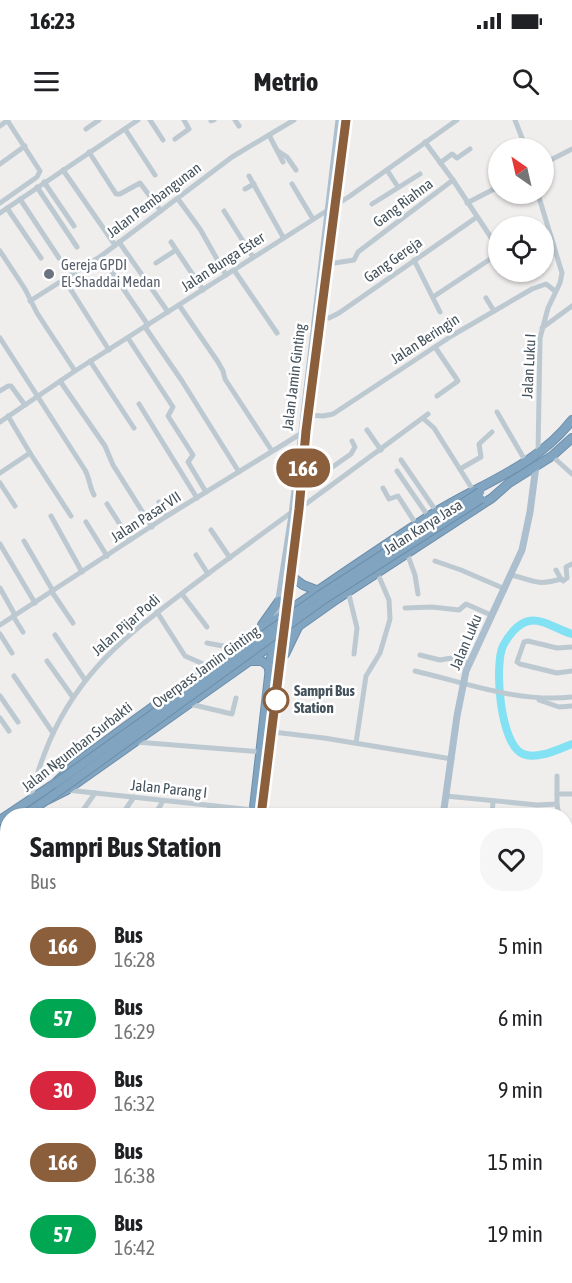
<!DOCTYPE html>
<html lang="en">
<head>
<meta charset="utf-8">
<style>
  :root { --surface:#fff; --page:#f6f6f6; --text:#202124; --muted:#757577 }
  body { margin:0; font-family:"Asap Condensed",sans-serif; background:var(--page); color:var(--text); height:100vh; display:flex; flex-direction:column; font-size:22px; white-space:nowrap }
  * { box-sizing:border-box; margin:0 }
  p { font-size:20px; color:var(--muted) }
  .icon { flex:none; width:33px; height:33px; fill:none; stroke:currentColor; stroke-width:2; stroke-linecap:round; stroke-linejoin:round }
  .map { position:relative; flex:1; overflow:hidden }
  .drawer { position:absolute; left:0px; top:688px; width:573px; height:476px; display:flex; flex-direction:column; background:var(--surface); border-radius:24px 24px 0 0; box-shadow:0 2px 4px #0004 }
  .drawer>* { flex:none }
  .badge { padding:0 12px; border-radius:20px; font-size:21px; line-height:39px }
  .needle { width:39px; rotate:326deg }
  .tools { position:absolute; left:488px; top:18px; display:grid; gap:12px }
  .tools a { display:grid; place-items:center; width:66px; height:66px; border-radius:50%; background:var(--surface); box-shadow:0 2px 4px #0004; font-size:30px }
  .map>.badge { position:absolute; translate:-50% -50%; box-shadow:0 0 0 3px #fff }
  .round { display:grid; place-items:center; flex:none; width:63px; height:63px; border-radius:24px; background:var(--page) }
  .headline { display:flex; align-items:center; justify-content:space-between; height:102px; padding:0 30px }
  h1 { font-size:28px; font-weight:700; line-height:45px }
  ul { padding:0; list-style:none }
  li { display:flex; align-items:center; gap:18px; height:72px; padding:0 30px }
  li div { flex:1 }
  li b { display:block; font-size:22px }
  li em { font-style:normal }
  li .badge { min-width:66px; font-weight:700; text-align:center }
  .status { display:flex; justify-content:space-between; align-items:center; height:42px; padding:0 30px; background:var(--surface); direction:ltr }
  .status svg { height:16px; fill:currentColor }
  header { display:flex; justify-content:space-between; align-items:center; height:78px; padding:0 30px; background:var(--surface); font-size:27px; font-weight:700 }
  .map>svg:first-child { display:block }
  .green { fill:#b8f2ca }
  .lines { fill:none; stroke-linecap:round; stroke-linejoin:round }
  .river { stroke:#82e1f2; stroke-width:8 }
  .highway-casing { stroke:#6c8fac; stroke-width:10 }
  .minor { stroke:#bdc9d1; stroke-width:5 }
  .major { stroke:#abbfcf; stroke-width:7 }
  .highway { stroke:#81a4c0; stroke-width:8 }
  .highway-bridge-casing { stroke:#6c8fac; stroke-width:10; stroke-linecap:butt }
  .highway-bridge { stroke:#81a4c0; stroke-width:8 }
  .line-casing { stroke:#fff; stroke-width:14 }
  .line { stroke:#8b5e3c; stroke-width:9 }
  .worship-dot { fill:#6b7280; stroke:#fff; stroke-width:2 }
  .stop-dot { fill:#fff; stroke:#8b5e3c; stroke-width:3 }
  .labels { text-anchor:middle; stroke-width:5; stroke-linejoin:round; paint-order:stroke }
  .street-label { font-size:15px; fill:#44525c; stroke:#fff }
  .worship-label { font-size:15px; fill:#5b616d; stroke:#fff; text-anchor:start }
  .stop-label { font-size:15px; font-weight:bold; fill:#44525c; stroke:#fff; text-anchor:start }
</style>
</head>
<body>
<div class="status"><b>16:23</b><svg viewBox="0 0 49 12"><path d="M0 12V9h3v3zM5 12V6h3v6zM10 12V3h3v9zM15 12V0h3v12zM26 1h20v11H26zM47 4h2v5h-2z"/></svg></div>
<header><svg class="icon" aria-label="menu" viewBox="0 0 24 24"><path d="M4 6h16M4 12h16M4 18h16"/></svg>Metrio<svg class="icon" aria-label="search" viewBox="0 0 24 24"><circle cx="10" cy="10" r="6"/><path d="M15 15l6 6"/></svg></header>
<div class="map">
<svg width="572" height="1163" viewBox="0 0 572 1163">
  <rect width="100%" height="100%" fill="#f0eded"/>
  <!-- green -->
  <polygon class="green" points="566,711 572,712 572,768 566,767"/>
  <g class="lines">
    <!-- river -->
    <g class="river">
      <path d="M 572,514 C 558,510 542,498 529,501 C 518,503 508,516 503,526 C 494,545 500,625 523,634 C 537,640 559,629 572,624"/>
      <polyline points="566,814 569,809 572,809"/>
      <polyline points="566,834 572,851"/>
    </g>
    <!-- highway casing -->
    <g class="highway-casing">
      <g id="highway">
        <polyline points="291,456 303,465 316,470"/>
        <polyline points="262,505 279,481"/>
        <polyline points="285,534 298,507"/>
        <polyline points="250,541 262,541 268,546 270,553"/>
        <polyline points="23,696 45,681 67,670 337,479 492,378 509,363 552,336 572,318"/>
        <polyline points="253,696 273,521"/>
        <polyline points="261,696 284,513"/>
        <path d="M 0,700 L 54,664 L 76,643 C 191,558 307,476 426,398 C 476,365 534,349 572,300"/>
        <polyline points="0,711 8,706"/>
        <polyline points="196,1163 197,1156"/>
        <polyline points="203,1163 204,1156"/>
      </g>
    </g>
    <!-- minor -->
    <g class="minor">
      <polyline points="150,0 163,20"/>
      <polyline points="235,0 239,6"/>
      <polyline points="515,0 526,28"/>
      <polyline points="211,1 214,0"/>
      <polyline points="0,6 8,0"/>
      <polyline points="86,9 99,0"/>
      <polyline points="125,9 155,55"/>
      <polyline points="269,15 283,42"/>
      <polyline points="175,19 189,9 184,0"/>
      <polyline points="278,31 287,37 296,50"/>
      <polyline points="89,32 116,74 120,74 140,63 161,91"/>
      <polyline points="440,43 452,34 457,38 470,29"/>
      <polyline points="0,44 25,26"/>
      <polyline points="543,44 572,29"/>
      <polyline points="63,50 115,125"/>
      <polyline points="387,50 398,67"/>
      <polyline points="249,56 283,117"/>
      <polyline points="453,60 498,128"/>
      <polyline points="44,62 74,106"/>
      <polyline points="292,64 313,99"/>
      <polyline points="37,67 77,127"/>
      <polyline points="245,69 254,64"/>
      <polyline points="20,79 59,138"/>
      <polyline points="178,79 200,109 226,155"/>
      <polyline points="0,83 37,57 40,51 7,0"/>
      <polyline points="467,83 498,67"/>
      <polyline points="372,84 420,54"/>
      <polyline points="7,88 41,138"/>
      <polyline points="224,91 253,137"/>
      <polyline points="0,93 138,0"/>
      <polyline points="119,122 168,192"/>
      <polyline points="171,122 203,170"/>
      <polyline points="0,131 25,169 37,193 75,251"/>
      <polyline points="101,136 148,205"/>
      <polyline points="414,140 440,192"/>
      <polyline points="156,143 176,130"/>
      <polyline points="328,144 354,140 358,132 453,60 425,22"/>
      <polyline points="234,150 277,213"/>
      <polyline points="510,152 514,158"/>
      <polyline points="64,159 109,230"/>
      <polyline points="433,177 498,134"/>
      <polyline points="486,178 494,191"/>
      <polyline points="30,181 101,136 232,37 294,0"/>
      <polyline points="179,185 218,242 223,251 225,259 272,331"/>
      <polyline points="321,197 329,198 339,193 477,97"/>
      <polyline points="145,207 182,261 239,352"/>
      <polyline points="542,208 572,186"/>
      <path d="M 0,218 L 85,350 C 90,359 89,366 94,375"/>
      <polyline points="128,218 173,287 168,296 193,335 188,342 206,372"/>
      <polyline points="435,227 458,261 437,276"/>
      <polyline points="90,241 134,308"/>
      <polyline points="60,261 105,326 113,345 152,407"/>
      <polyline points="0,271 8,266 11,266 25,285"/>
      <polyline points="139,284 197,378"/>
      <polyline points="497,292 526,342"/>
      <polyline points="308,295 323,296 333,294 453,215 532,169 546,164 555,171"/>
      <polyline points="8,296 30,333 71,396"/>
      <polyline points="425,300 434,308 473,370"/>
      <polyline points="0,302 75,251 350,76 457,0"/>
      <polyline points="367,310 381,330"/>
      <polyline points="538,334 540,218 548,188 560,163 562,153 538,74"/>
      <polyline points="552,336 572,354"/>
      <polyline points="401,340 436,391"/>
      <polyline points="460,349 481,337 479,324 492,312"/>
      <polyline points="397,351 428,396"/>
      <polyline points="0,353 30,333"/>
      <polyline points="0,363 15,386"/>
      <polyline points="383,368 389,379 398,376 416,404"/>
      <polyline points="301,369 351,334 355,327 352,321"/>
      <polyline points="159,382 167,396"/>
      <polyline points="107,384 130,420"/>
      <polyline points="299,389 428,294"/>
      <polyline points="51,396 82,452"/>
      <polyline points="86,402 107,436"/>
      <polyline points="211,410 230,438"/>
      <polyline points="24,421 53,471"/>
      <polyline points="0,424 35,483"/>
      <polyline points="407,433 415,455 418,474"/>
      <polyline points="196,435 208,454"/>
      <polyline points="435,441 461,450 505,469"/>
      <polyline points="556,450 561,459"/>
      <path d="M 511,455 C 536,461 536,466 561,459 L 563,461 L 567,458 L 566,447 L 572,444"/>
      <polyline points="0,468 15,495"/>
      <polyline points="348,471 357,508 354,534"/>
      <polyline points="52,472 73,503"/>
      <polyline points="182,474 207,507"/>
      <polyline points="405,488 432,487 459,490 466,484 491,495"/>
      <polyline points="157,492 185,536 208,546"/>
      <polyline points="13,496 23,512"/>
      <polyline points="0,505 167,396 302,313"/>
      <polyline points="0,514 12,533"/>
      <polyline points="55,515 85,560"/>
      <polyline points="207,523 234,528"/>
      <polyline points="572,527 557,528 528,521 524,522 517,542 520,544 557,553 572,551"/>
      <polyline points="420,535 440,540 452,538 468,543"/>
      <polyline points="47,541 72,576"/>
      <path d="M 415,551 C 467,563 518,583 572,577"/>
      <polyline points="14,556 53,613"/>
      <polyline points="0,576 18,602"/>
      <polyline points="539,580 559,587 572,586"/>
      <polyline points="190,584 232,594 236,578"/>
      <polyline points="0,598 9,611"/>
      <polyline points="273,612 324,618 452,639"/>
      <polyline points="136,622 262,632"/>
      <polyline points="356,623 366,556 380,533 390,499 389,480 377,452"/>
      <polyline points="67,670 253,690"/>
      <polyline points="557,674 557,656"/>
      <polyline points="446,676 537,685 557,684 557,674 572,674"/>
      <path d="M 31,680 C 34,660 42,639 50,620 C 82,548 129,514 189,468 C 223,442 258,417 292,392"/>
      <polyline points="557,684 559,696"/>
      <polyline points="79,696 95,673"/>
      <polyline points="121,696 134,677"/>
      <polyline points="154,696 163,681"/>
      <polyline points="208,696 210,686"/>
      <polyline points="432,696 443,694"/>
      <polyline points="492,696 493,681"/>
      <polyline points="566,771 572,772"/>
      <polyline points="0,776 8,755"/>
      <polyline points="566,901 572,902"/>
      <polyline points="0,914 8,915"/>
      <polyline points="566,939 572,935"/>
      <polyline points="0,949 8,950"/>
      <polyline points="566,956 572,952"/>
      <polyline points="5,980 8,967"/>
      <polyline points="566,999 572,1018"/>
      <polyline points="0,1020 8,1022"/>
      <polyline points="566,1048 572,1044"/>
      <polyline points="0,1061 8,1063"/>
      <polyline points="0,1098 8,1099"/>
      <polyline points="566,1132 572,1141"/>
      <polyline points="0,1137 8,1139"/>
      <polyline points="83,1156 84,1163"/>
      <polyline points="165,1156 184,1163"/>
      <polyline points="229,1156 240,1163"/>
      <polyline points="249,1163 252,1156"/>
      <polyline points="322,1163 330,1157"/>
      <polyline points="367,1163 377,1156"/>
      <polyline points="447,1163 450,1156"/>
      <polyline points="550,1163 572,1154"/>
    </g>
    <!-- major -->
    <g class="major">
      <polyline points="287,491 306,311 346,0"/>
      <polyline points="276,498 292,395 339,0"/>
      <polyline points="443,696 457,596 466,551 522,430 530,392 536,346"/>
      <polyline points="479,1156 481,1163"/>
    </g>
    <!-- highway -->
    <use href="#highway" class="highway"/>
    <!-- highway-bridge casing -->
    <g class="highway-bridge-casing">
      <g id="highway-bridge">
        <polyline points="56,663 320,475 480,372"/>
        <polyline points="48,679 323,480 481,379"/>
      </g>
    </g>
    <!-- highway-bridge -->
    <use href="#highway-bridge" class="highway-bridge"/>
  </g>
  <g class="lines">
    <!-- line casing -->
    <g class="line-casing">
      <polyline id="line" points="261,696 299,389 306,311 346,0"/>
    </g>
    <!-- line -->
    <use href="#line" class="line"/>
  </g>
  <!-- markers -->
  <circle class="worship-dot" cx="49" cy="154" r="6"/>
  <circle class="stop-dot" cx="276" cy="580" r="12"/>
  <g class="labels">
    <!-- street labels -->
    <g class="street-label">
      <text transform="translate(154 80) rotate(-37)" y="5">Jalan Pembangunan</text>
      <text transform="translate(403 83) rotate(-37)" y="5">Gang Riahna</text>
      <text transform="translate(393 140) rotate(-35)" y="5">Gang Gereja</text>
      <text transform="translate(223 142) rotate(-33)" y="5">Jalan Bunga Ester</text>
      <text transform="translate(425 219) rotate(-33)" y="5">Jalan Beringin</text>
      <text transform="translate(529 246) rotate(-87)" y="5">Jalan Luku I</text>
      <text transform="translate(294 257) rotate(-83)" y="5">Jalan Jamin Ginting</text>
      <text transform="translate(146 397) rotate(-33)" y="5">Jalan Pasar VII</text>
      <text transform="translate(423 407) rotate(-32)" y="5">Jalan Karya Jasa</text>
      <text transform="translate(126 505) rotate(-41)" y="5">Jalan Pijar Podi</text>
      <text transform="translate(466 522) rotate(-67)" y="5">Jalan Luku</text>
      <text transform="translate(206 547) rotate(-36)" y="5">Overpass Jamin Ginting</text>
      <text transform="translate(77 627) rotate(-38)" y="5">Jalan Ngumban Surbakti</text>
      <text transform="translate(169 669) rotate(6)" y="5">Jalan Parang I</text>
    </g>
    <!-- worship labels -->
    <g class="worship-label">
      <text x="61" y="150">Gereja GPDI<tspan x="61" dy="17">El-Shaddai Medan</tspan></text>
    </g>
    <!-- stop labels -->
    <g class="stop-label">
      <text x="294" y="576">Sampri Bus<tspan x="294" dy="17">Station</tspan></text>
    </g>
  </g>
</svg>
<div class="tools">
<a><svg class="needle" viewBox="-14 -14 28 28"><path d="M0-13l5 13h-10z" fill="#e53935"/><path d="M0 13l5-13h-10z" fill="#757577"/></svg></a>
<a><svg class="icon" aria-label="locate" viewBox="0 0 24 24"><circle cx="12" cy="12" r="6"/><path d="M12 2v4M12 18v4M2 12h4M18 12h4"/></svg></a>
</div>
<b class="badge" style="left:303px;top:348px;background:#8b5e3c;color:#fff">166</b>
<section class="drawer">
<div class="headline"><div><h1>Sampri Bus Station</h1><p>Bus</p></div><a class="round"><svg class="icon" aria-label="heart" viewBox="0 0 24 24"><path d="M12 20l-8-8c-3-5 5-10 8-4 3-6 11-1 8 4z"/></svg></a></div>
<ul>
<li><span class="badge" style="background:#8b5e3c;color:#fff">166</span><div><b>Bus</b><p>16:28</p></div><em>5 min</em></li>
<li><span class="badge" style="background:#00a651;color:#fff">57</span><div><b>Bus</b><p>16:29</p></div><em>6 min</em></li>
<li><span class="badge" style="background:#d7263d;color:#fff">30</span><div><b>Bus</b><p>16:32</p></div><em>9 min</em></li>
<li><span class="badge" style="background:#8b5e3c;color:#fff">166</span><div><b>Bus</b><p>16:38</p></div><em>15 min</em></li>
<li><span class="badge" style="background:#00a651;color:#fff">57</span><div><b>Bus</b><p>16:42</p></div><em>19 min</em></li>
</ul>
</section>
</div>
</body>
</html>
